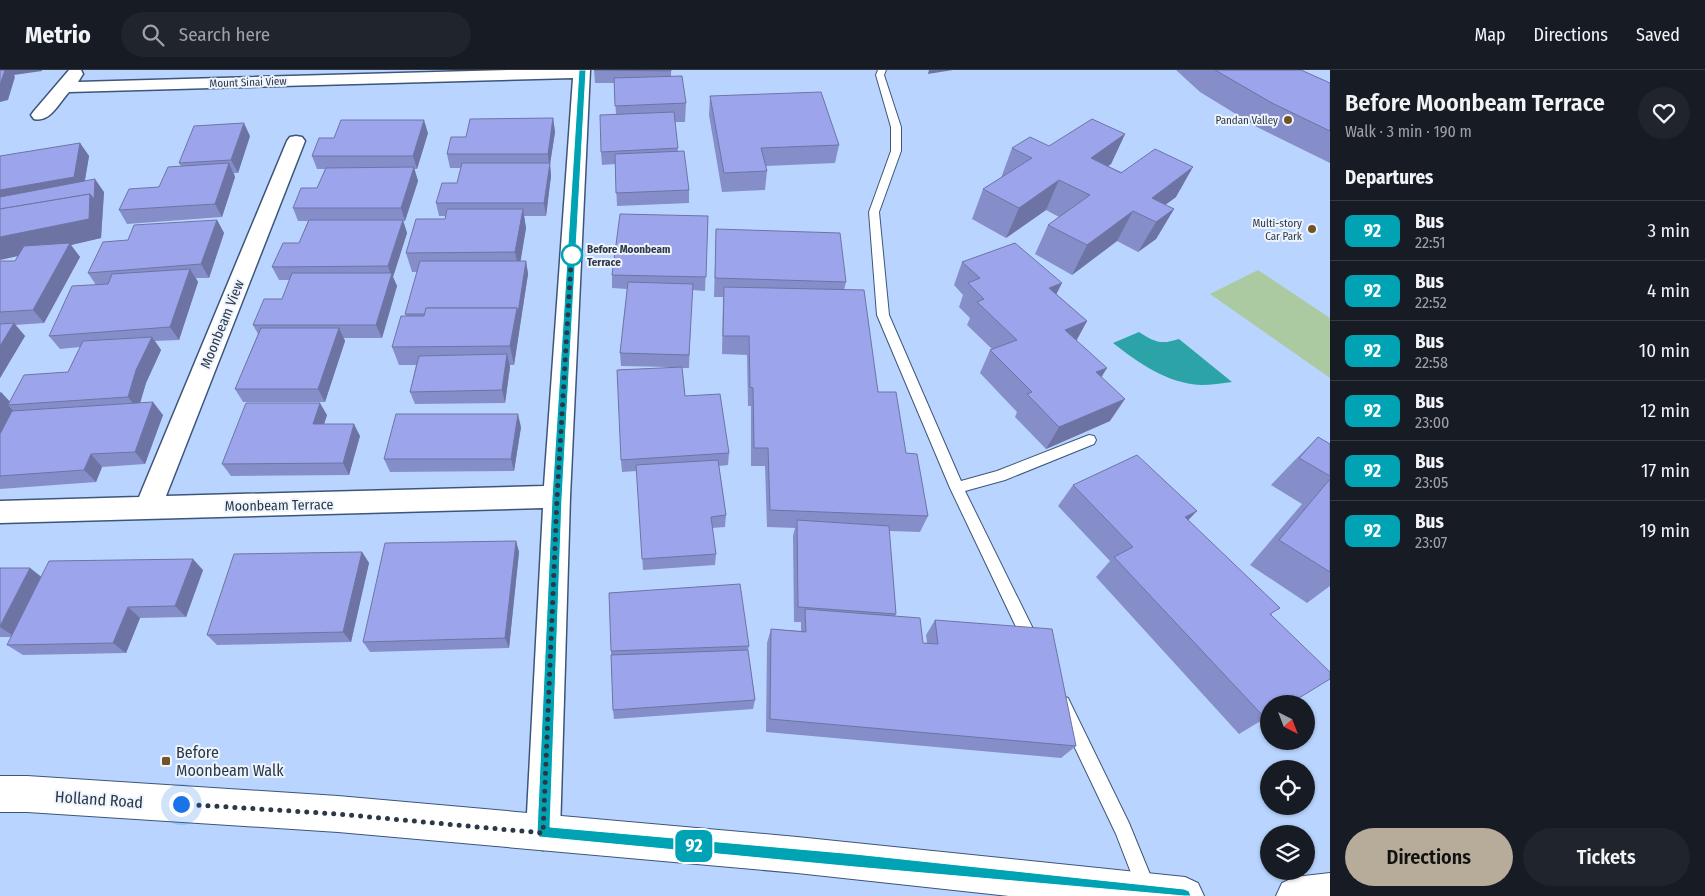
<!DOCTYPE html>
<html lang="en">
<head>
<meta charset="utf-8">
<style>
  :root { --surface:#171b24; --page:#20242c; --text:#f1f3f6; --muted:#9ea1a6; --line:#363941; --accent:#b7ab99 }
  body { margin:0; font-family:"Fira Sans Condensed",sans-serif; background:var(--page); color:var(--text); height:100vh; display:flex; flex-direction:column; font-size:19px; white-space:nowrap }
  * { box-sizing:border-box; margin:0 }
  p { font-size:16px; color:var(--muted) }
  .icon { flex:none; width:28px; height:28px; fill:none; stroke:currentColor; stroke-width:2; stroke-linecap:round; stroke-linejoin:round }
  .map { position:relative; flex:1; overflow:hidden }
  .side { display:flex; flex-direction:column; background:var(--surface); width:375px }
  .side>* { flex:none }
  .badge { padding:0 10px; border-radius:8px; font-size:18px; line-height:32px }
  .needle { width:32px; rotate:138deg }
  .tools { position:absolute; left:1260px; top:625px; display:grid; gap:10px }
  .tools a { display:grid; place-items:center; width:55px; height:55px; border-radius:50%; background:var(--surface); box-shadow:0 1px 4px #0004; font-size:25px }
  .you { position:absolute; width:25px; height:25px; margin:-12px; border:4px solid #fff; border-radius:50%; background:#1a73e8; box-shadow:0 0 0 8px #1a73e833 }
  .map>.badge { position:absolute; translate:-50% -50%; box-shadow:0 0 0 2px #fff }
  h2 { padding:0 15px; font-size:19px; line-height:45px }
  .round { display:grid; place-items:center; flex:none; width:52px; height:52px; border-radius:26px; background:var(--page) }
  .head { display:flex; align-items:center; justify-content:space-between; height:85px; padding:0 15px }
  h1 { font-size:24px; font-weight:600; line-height:38px }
  .cta { display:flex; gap:10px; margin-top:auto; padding:10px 15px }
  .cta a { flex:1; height:58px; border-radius:30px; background:var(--accent); color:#111; font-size:20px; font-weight:600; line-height:58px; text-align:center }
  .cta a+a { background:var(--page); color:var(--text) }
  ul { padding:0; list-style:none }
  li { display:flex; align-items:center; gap:15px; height:60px; padding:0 15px; border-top:1px solid var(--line) }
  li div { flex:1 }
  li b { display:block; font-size:19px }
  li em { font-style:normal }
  li .badge { min-width:55px; font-weight:700; text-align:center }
  header { display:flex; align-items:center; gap:30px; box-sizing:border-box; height:70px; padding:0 25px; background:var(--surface); border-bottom:1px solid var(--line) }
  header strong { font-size:24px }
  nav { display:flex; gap:28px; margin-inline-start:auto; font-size:18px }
  .search { width:350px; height:45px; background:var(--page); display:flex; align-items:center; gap:12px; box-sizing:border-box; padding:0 18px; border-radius:28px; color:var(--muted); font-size:19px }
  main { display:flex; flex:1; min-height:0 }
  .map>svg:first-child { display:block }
  .green { fill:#abcaa1 }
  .water { fill:#2ca3a7 }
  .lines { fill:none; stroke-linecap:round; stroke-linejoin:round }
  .lane-casing { stroke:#3d5579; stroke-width:2 }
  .street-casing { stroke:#3d5579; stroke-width:3 }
  .primary-casing { stroke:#3d5579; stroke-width:2 }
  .lane { fill:#fff; fill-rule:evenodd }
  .street { fill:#fff; fill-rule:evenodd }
  .primary { fill:#fff; fill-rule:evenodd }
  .wall { fill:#868eca }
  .shaded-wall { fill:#6d74a4 }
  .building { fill:#9ca5eb; stroke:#6d74a4 }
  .line { fill:#00a3b4; stroke:#fff }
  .walk { stroke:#2c3848; stroke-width:5; stroke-dasharray:0 9 }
  .poi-dot { fill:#705427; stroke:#eef4fd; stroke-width:2 }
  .stop-dot { fill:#fff; stroke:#00a3b4; stroke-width:2.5 }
  .labels { text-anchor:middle; stroke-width:4; stroke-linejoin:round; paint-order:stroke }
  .far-street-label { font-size:11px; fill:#2c3848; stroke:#eef4fd }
  .far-poi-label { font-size:11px; fill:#2c3848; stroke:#eef4fd; text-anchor:end }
  .far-stop-label { font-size:11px; font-weight:bold; fill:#2c3848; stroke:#eef4fd; text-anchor:start }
  .street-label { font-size:14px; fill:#2c3848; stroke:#eef4fd }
  .near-poi-label { font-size:16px; fill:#2c3848; stroke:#eef4fd; text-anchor:start }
  .near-street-label { font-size:16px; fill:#2c3848; stroke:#eef4fd }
</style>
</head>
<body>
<header>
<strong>Metrio</strong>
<div class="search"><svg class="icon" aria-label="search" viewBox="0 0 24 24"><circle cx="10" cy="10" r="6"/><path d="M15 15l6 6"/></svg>Search here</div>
<nav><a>Map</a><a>Directions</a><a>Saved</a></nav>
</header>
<main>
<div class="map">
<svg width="1330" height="826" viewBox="0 0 1330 826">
  <rect width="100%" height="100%" fill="#b9d5ff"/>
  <!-- green -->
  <polygon class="green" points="1258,200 1330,248 1330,308 1210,224"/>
  <!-- water -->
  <path class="water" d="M 1139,262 C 1154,272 1161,275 1179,269 L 1232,312 C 1222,313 1211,315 1201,315 C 1166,313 1139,293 1113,273 Z"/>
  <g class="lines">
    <!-- lane casing -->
    <g class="lane-casing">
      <g id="lane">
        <polygon points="878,0 886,0 884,5 901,57 901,81 879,142 889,245 961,411 997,401 1089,365 1094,366 1096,370 1094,374 1005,410 965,421 1041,575 1039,580 1033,582 1027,580 950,418 877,245 869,142 891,81 891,57 876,5"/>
        <polygon points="1062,626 1068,628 1129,753 1156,819 1154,826 1140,826 1116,764 1054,634 1056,628"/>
      </g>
    </g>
    <!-- street casing -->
    <g class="street-casing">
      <path id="street" d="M 69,0 L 81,0 L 83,4 L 78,12 L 508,0 L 590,0 L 570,427 L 560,763 L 555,775 L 543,780 L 531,775 L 526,763 L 543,438 L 0,453 L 0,431 L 139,427 L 287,71 L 290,67 L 296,66 L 302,67 L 305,71 L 166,426 L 544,416 L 573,8 L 69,22 C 59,33 50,53 34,49 L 31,45 L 34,41 Z"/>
    </g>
    <!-- primary casing -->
    <g class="primary-casing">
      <g id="primary">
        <polygon points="0,706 27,706 338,726 797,767 1185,807 1198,813 1204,826 1009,826 797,803 338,762 27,742 0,742"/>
        <polygon points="1330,803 1330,826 1276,826 1282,813 1295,807"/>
      </g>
    </g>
    <!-- lane -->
    <use href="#lane" class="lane"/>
    <!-- street -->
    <use href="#street" class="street"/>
    <!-- primary -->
    <use href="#primary" class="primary"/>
  </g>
  <!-- wall -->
  <g class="wall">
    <polygon points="594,0 671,0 671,6 686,33 685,52 675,52 678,81 689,120 689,133 617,136 615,94 602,95 601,82 616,44 614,13 595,13"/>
    <polygon points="1176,0 1301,0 1330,13 1330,93 1257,57 1200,22"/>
    <polygon points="710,26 839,75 835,93 766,96 767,101 765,120 722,122 709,45"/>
    <polygon points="553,48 555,62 550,94 551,106 546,146 524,146 526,158 520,191 526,191 528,204 514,295 510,295 510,297 505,333 415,334 410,322 416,295 399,295 392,277 406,246 405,244 417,202 412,202 406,183 445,149 445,146 439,146 436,133 457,113 461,98 450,98 447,84 466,67"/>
    <polygon points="428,63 417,99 414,99 418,111 405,151 403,151 407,163 393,207 397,216 382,268 344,268 345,271 325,332 243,332 235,319 258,264 253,255 282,229 290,210 279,210 272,197 299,173 308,151 298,151 293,138 317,118 325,99 317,99 312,86 334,68"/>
    <polygon points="1125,64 1111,94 1108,96 1176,127 1165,135 1174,139 1156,169 1138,182 1117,171 1072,205 1035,184 1048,155 1059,147 1046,140 1006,168 972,149 983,119 1001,108 1012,78 1049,76"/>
    <polygon points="250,66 238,103 234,103 235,107 222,147 127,154 119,140 159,117 181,96 179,93"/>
    <polygon points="80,73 89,86 85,111 104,122 101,168 71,175 80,187 44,253 15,255 25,266 0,308 0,191 15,191"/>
    <polygon points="708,146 705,221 692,220 689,298 682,298 685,326 729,383 728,395 719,396 726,445 725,457 712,458 716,484 715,495 643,500 637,401 622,402 621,390 670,297 621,296 620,283 627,219 612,218 612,205"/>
    <polygon points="217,150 224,163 209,208 196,208 198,212 179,270 155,271 161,280 146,313 140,333 163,345 145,394 102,397 96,412 0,419 0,322 10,332 68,302 80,277 60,279 49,266 96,215 88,203 128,170"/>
    <polygon points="716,159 846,212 844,220 878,322 906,383 928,446 920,462 889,461 896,544 895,546 923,573 927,573 926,565 935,550 1076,676 1061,688 766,662 767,573 771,559 801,561 801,552 794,552 793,466 795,458 767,457 765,396 751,396 751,336 748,336 747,285 722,284 723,227 714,227"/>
    <polygon points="962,192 1056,224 1087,251 1076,271 1101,307 1110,351 1046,379 1015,347 1017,342 980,303 990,280 992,279 967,255 970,248 959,237 963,225 954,215"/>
    <polygon points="327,345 324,354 360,366 349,405 231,406 222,394"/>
    <polygon points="521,357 514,401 390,402 384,389"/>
    <polygon points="1318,367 1330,374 1330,516 1307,533 1250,495 1302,434 1271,415 1290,395"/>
    <polygon points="1073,415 1188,450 1272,545 1269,646 1239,664 1096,507 1110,491 1058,436"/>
    <polygon points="516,471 519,482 509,578 370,582 363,572"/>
    <polygon points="362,482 369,493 351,572 217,575 207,565"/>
    <polygon points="0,498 30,498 41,507 203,500 186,547 140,548 126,583 23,585 7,575 12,567 0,567"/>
    <polygon points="749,576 748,580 755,630 753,639 614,649 613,640 611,581"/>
  </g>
  <!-- shaded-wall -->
  <g class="shaded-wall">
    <polygon points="0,0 42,0 42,1 14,5 15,7 8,30 0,32"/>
    <polygon points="929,0 953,0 928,4"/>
    <polygon points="553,48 555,62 550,94 551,106 546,146 544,133 549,96 548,84"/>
    <polygon points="424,50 428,63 417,99 413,86"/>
    <polygon points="244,53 250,66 238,103 231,90"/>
    <polygon points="1125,64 1111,94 1077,118 1091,88"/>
    <polygon points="80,73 89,86 83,120 0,135 0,120"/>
    <polygon points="229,93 235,107 222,147 215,134"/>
    <polygon points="414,97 418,111 405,151 401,138"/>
    <polygon points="1193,97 1176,127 1147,148 1152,128"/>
    <polygon points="95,109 104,122 101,168 71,175 80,187 44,253 33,240 69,175 0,190 0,167 90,124"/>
    <polygon points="1059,110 1046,140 1006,168 1019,138"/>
    <polygon points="523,139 526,158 519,201 515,182"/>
    <polygon points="1174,139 1156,169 1138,182 1156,152"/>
    <polygon points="1133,141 1117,171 1072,205 1087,175"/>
    <polygon points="217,150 224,163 209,208 201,194"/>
    <polygon points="403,150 407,163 393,207 397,216 382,268 376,255 391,206 388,196"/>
    <polygon points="526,191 528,204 514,295 510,276"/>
    <polygon points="190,199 198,212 179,270 170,257"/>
    <polygon points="1062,213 1050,237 1049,218"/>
    <polygon points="1087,251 1074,275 1065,260"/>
    <polygon points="14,253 25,266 0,308 0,276"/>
    <polygon points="339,258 345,271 325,332 318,319"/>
    <polygon points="152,267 161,280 146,313 138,340 128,327 136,300"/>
    <polygon points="507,284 510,297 505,333 502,320"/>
    <polygon points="1107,298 1093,321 1096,302"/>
    <polygon points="1,322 13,335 8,335 16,344 0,370 0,323"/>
    <polygon points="1125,329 1110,351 1046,379 1059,357"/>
    <polygon points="153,332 163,345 145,394 135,382"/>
    <polygon points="320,333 327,345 320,366 313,354"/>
    <polygon points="518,344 521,357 514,401 511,389"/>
    <polygon points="354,354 360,366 349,405 343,393"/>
    <polygon points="91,384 102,397 96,412 84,400"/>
    <polygon points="1197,441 1177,462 1185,447"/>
    <polygon points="516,471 519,482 509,578 505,568"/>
    <polygon points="362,482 369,493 351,572 343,562"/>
    <polygon points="193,489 203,500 186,547 175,536"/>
    <polygon points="30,498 44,509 15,567 0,557"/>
    <polygon points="128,537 140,548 126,583 113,573"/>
  </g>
  <!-- building -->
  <g class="building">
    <polygon points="0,0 5,0 0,15"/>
    <polygon points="594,0 671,0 671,1"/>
    <polygon points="1215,0 1301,0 1330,13 1330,61 1272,33"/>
    <polygon points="682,6 686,33 615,36 614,8"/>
    <polygon points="821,22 839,75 761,78 767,101 724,103 710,26"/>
    <polygon points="674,42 678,78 601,82 600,45"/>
    <polygon points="553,48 548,84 447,84 451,67 466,67 470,49"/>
    <polygon points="1092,49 1125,64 1091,88 1121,103 1155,79 1193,97 1152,128 1174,139 1156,152 1133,141 1087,175 1048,155 1090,125 1059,110 1019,138 983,119 1032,88 1012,78 1030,67 1049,76"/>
    <polygon points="341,50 424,50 413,86 312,86 319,68 334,68"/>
    <polygon points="244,53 231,90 179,93 194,56"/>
    <polygon points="80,73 74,107 0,120 0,86"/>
    <polygon points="684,81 689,120 616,123 615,84"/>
    <polygon points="229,93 215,134 119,140 129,119 159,117 168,97"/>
    <polygon points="462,93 550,93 544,133 436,133 442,113 457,113"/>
    <polygon points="414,97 401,138 293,138 301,118 317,118 326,98"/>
    <polygon points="95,109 94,129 90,124 0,139 0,127"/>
    <polygon points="90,124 89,149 0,167 0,139"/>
    <polygon points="447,139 523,139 515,182 406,183 416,149 445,149"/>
    <polygon points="620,144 708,146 706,207 612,205"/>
    <polygon points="217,150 201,194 88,203 103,172 128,170 134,155"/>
    <polygon points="309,150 403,150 388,196 272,197 283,173 299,173"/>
    <polygon points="716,159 840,163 846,212 715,208"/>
    <polygon points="70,173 33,240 0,242 0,191 15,191 24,176"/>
    <polygon points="1015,173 1062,213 1049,218 1087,251 1065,260 1107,298 1096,302 1125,329 1059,357 1027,324 1032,322 990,280 1017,270 977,232 984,229 968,213 980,208 962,192"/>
    <polygon points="420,191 526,191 518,243 517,238 426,238 425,244 405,244"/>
    <polygon points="190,199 170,257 49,266 72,216 108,214 112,204"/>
    <polygon points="292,203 392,203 376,255 253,255 264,229 282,229"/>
    <polygon points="628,212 693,214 689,285 620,283"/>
    <polygon points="724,217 864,220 878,322 896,322 906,383 917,384 928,446 770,440 768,378 754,378 753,318 750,317 749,266 723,266"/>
    <polygon points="426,238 517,238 510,276 392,277 401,246 424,246"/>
    <polygon points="14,253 0,276 0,254"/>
    <polygon points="261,258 339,258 318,319 235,319"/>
    <polygon points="152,267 136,300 128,327 8,335 24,305 68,302 83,271"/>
    <polygon points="507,284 502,320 410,322 419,286"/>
    <polygon points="682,297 685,326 720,324 729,383 621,390 617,300"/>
    <polygon points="153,332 135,382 91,384 84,400 0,406 0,364 12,341"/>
    <polygon points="246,333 320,333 313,354 354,354 343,393 222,394"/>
    <polygon points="396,344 518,344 511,389 384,389"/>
    <polygon points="1318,367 1330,374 1330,406 1299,388"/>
    <polygon points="1137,385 1197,441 1185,447 1280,538 1270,544 1330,602 1330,609 1289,634 1269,634 1269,646 1265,648 1114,487 1133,477 1073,415"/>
    <polygon points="718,390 726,445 711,447 716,484 642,489 636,395"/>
    <polygon points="1330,409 1330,502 1279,470"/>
    <polygon points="797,450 889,456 896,544 798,537"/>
    <polygon points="516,471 505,568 363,572 385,473"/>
    <polygon points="362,482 343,562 207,565 234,484"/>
    <polygon points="193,489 175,536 128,537 113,573 7,575 49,491"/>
    <polygon points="0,498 30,498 0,556"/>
    <polygon points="740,514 749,576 611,581 609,523"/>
    <polygon points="805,539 920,548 923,573 938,574 935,550 1052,559 1076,676 770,649 771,559 806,562"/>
    <polygon points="748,580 755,630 613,640 611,585"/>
  </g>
  <!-- line -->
  <polygon class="line" points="579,0 586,0 562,428 550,757 855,784 1184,819 1189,821 1191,826 1184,826 855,797 539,767 537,763 552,428"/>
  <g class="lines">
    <!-- walk -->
    <polyline class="walk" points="181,734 338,744 543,763 557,428 572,176 572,185"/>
  </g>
  <!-- markers -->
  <g class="poi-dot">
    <circle cx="1288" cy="50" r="5"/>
    <circle cx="1312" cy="159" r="5"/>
    <rect x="161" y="686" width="10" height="10" rx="2.5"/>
  </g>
  <circle class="stop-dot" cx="572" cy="185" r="10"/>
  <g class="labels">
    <!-- far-street labels -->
    <g class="far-street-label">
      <text transform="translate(248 12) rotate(-2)" y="4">Mount Sinai View</text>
    </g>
    <!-- far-poi labels -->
    <g class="far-poi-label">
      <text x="1278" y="54">Pandan Valley</text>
      <text x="1302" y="157">Multi-story<tspan x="1302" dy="13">Car Park</tspan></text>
    </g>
    <!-- far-stop labels -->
    <g class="far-stop-label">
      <text x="587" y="183">Before Moonbeam<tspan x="587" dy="13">Terrace</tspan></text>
    </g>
    <!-- street labels -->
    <g class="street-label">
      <text transform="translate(222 254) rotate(-68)" y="5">Moonbeam View</text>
      <text transform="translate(279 435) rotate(-1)" y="5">Moonbeam Terrace</text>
    </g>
    <!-- near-poi labels -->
    <g class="near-poi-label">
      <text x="176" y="688">Before<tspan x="176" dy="18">Moonbeam Walk</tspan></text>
    </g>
    <!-- near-street labels -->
    <g class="near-street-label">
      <text transform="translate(99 729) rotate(4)" y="6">Holland Road</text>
    </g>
  </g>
</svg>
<div class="tools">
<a><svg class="needle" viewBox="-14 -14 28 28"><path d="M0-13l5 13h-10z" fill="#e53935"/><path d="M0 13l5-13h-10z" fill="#9ea1a6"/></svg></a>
<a><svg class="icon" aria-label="locate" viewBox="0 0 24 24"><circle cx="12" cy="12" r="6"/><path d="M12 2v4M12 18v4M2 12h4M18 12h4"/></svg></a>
<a><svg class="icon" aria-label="layers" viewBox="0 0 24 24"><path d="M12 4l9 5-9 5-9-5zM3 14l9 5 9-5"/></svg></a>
</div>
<div class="you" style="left:181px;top:734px"></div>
<b class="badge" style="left:694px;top:776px;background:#00a3b4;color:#fff">92</b>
</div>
<section class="side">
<div class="head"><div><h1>Before Moonbeam Terrace</h1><p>Walk · 3 min · 190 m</p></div><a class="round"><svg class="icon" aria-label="heart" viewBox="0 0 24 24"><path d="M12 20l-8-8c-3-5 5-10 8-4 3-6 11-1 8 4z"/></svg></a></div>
<h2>Departures</h2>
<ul>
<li><span class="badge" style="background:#00a3b4;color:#fff">92</span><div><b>Bus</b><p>22:51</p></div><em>3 min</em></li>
<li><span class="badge" style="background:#00a3b4;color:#fff">92</span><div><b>Bus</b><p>22:52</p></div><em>4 min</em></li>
<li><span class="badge" style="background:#00a3b4;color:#fff">92</span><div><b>Bus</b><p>22:58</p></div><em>10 min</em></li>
<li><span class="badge" style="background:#00a3b4;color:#fff">92</span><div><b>Bus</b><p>23:00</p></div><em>12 min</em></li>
<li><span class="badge" style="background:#00a3b4;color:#fff">92</span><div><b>Bus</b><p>23:05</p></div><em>17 min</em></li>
<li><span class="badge" style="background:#00a3b4;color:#fff">92</span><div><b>Bus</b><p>23:07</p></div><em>19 min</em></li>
</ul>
<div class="cta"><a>Directions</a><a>Tickets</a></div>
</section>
</main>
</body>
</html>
